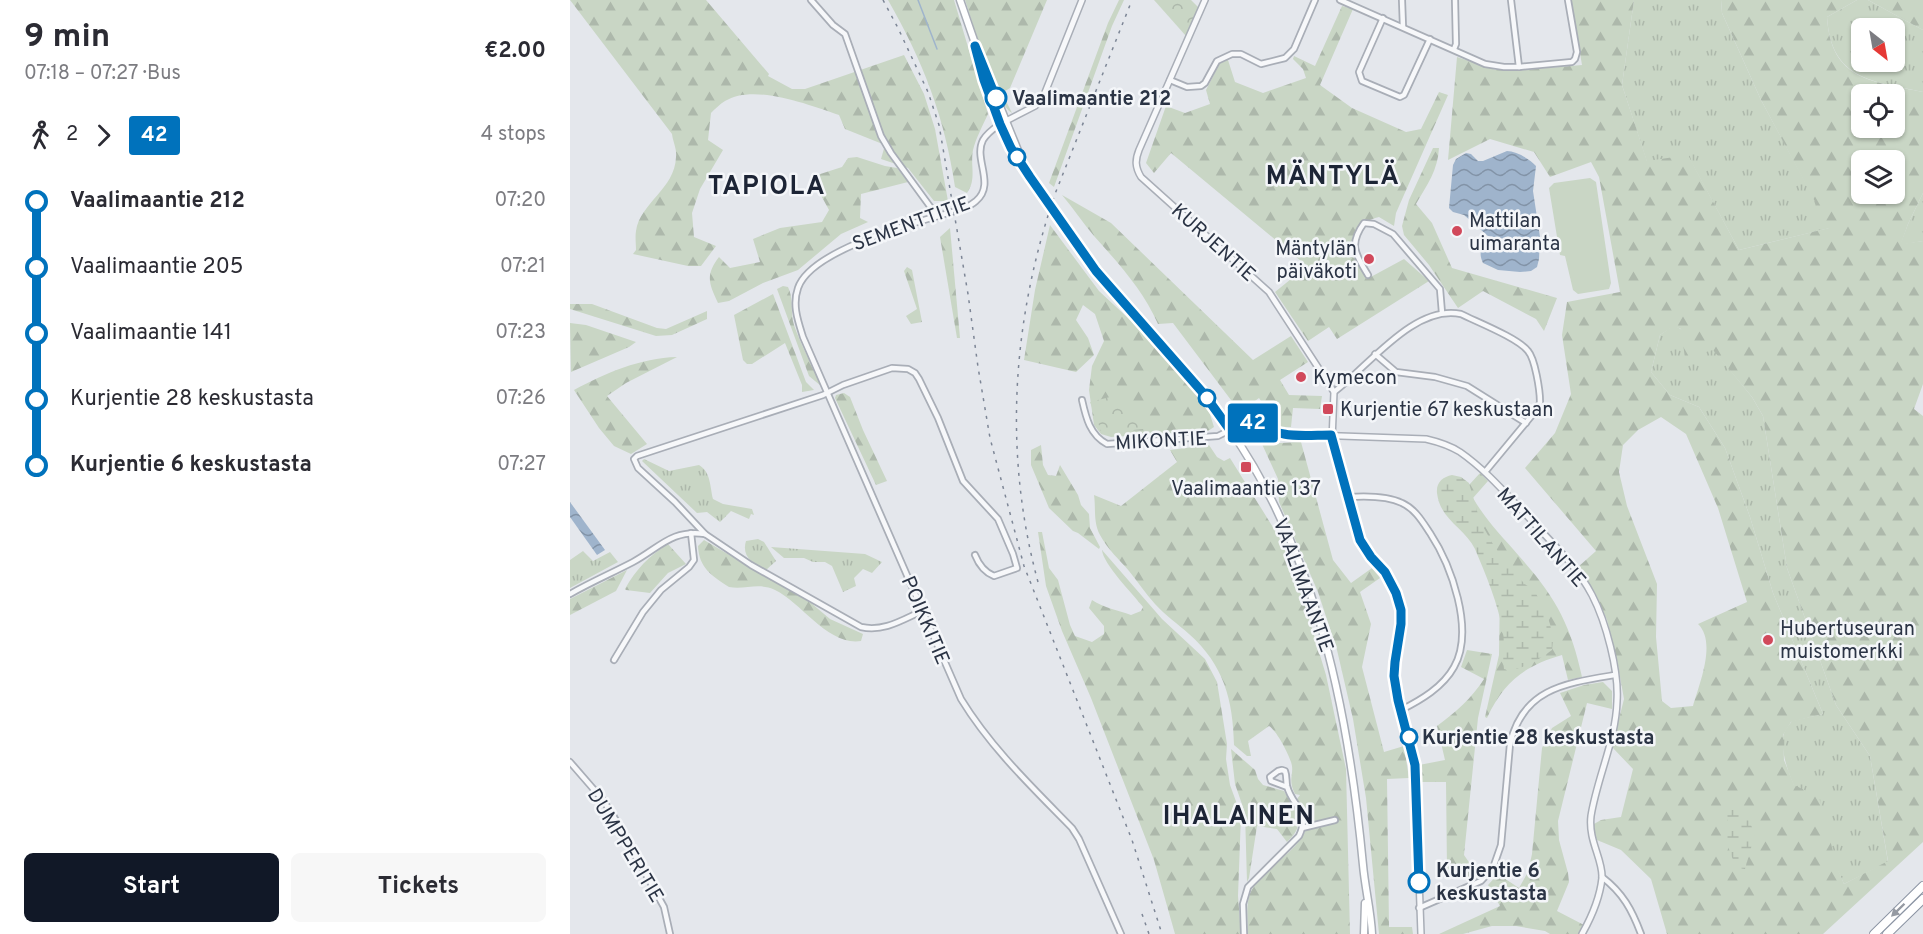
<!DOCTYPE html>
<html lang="en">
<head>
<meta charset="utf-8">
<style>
  :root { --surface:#fff; --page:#f7f7f7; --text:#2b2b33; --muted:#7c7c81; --accent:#111827 }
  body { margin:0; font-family:Overpass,sans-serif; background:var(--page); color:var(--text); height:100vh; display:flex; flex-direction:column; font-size:22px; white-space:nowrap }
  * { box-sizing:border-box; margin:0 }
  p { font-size:20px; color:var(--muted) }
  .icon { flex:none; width:33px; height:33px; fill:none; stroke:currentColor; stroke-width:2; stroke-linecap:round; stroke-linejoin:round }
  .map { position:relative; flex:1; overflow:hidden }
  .details { display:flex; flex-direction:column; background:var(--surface); width:570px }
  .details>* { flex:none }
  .badge { padding:0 12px; border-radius:4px; font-size:21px; line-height:39px }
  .needle { width:39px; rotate:149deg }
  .buttons { position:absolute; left:1281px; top:18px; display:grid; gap:12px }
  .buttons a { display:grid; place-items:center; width:54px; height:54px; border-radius:9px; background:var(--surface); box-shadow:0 2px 4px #0004; font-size:30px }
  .map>.badge { position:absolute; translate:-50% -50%; box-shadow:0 0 0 3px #fff }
  .legs { display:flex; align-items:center; gap:9px; height:66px; padding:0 24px; font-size:20px }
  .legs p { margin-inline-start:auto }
  .overview { display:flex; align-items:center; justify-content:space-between; height:102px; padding:0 24px }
  h1 { font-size:33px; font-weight:700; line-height:45px }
  .button { display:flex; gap:12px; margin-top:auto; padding:12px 24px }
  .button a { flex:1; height:69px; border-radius:9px; background:var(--accent); color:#fff; font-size:24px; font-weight:700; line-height:69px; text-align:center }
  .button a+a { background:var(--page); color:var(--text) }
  ul { padding:0 24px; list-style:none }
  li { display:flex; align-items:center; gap:21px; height:66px; font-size:22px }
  li i { display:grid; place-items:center; width:9px; height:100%; margin:0 8px; background:currentColor }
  li i::after { content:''; width:15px; height:15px; margin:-8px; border:4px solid; border-radius:50%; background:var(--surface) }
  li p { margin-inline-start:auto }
  li:first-child i { background:linear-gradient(#0000 50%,currentColor 0) }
  li:last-child i { background:linear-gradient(currentColor 50%,#0000 0) }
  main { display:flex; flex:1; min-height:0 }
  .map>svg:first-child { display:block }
  .grass { fill:url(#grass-tufts); fill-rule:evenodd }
  .forest { fill:url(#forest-firs); fill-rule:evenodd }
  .wetland { fill:url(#wetland-marsh) }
  .park { fill:url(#park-crowns) }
  .pitch { fill:#c9d6c5 }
  .water { fill:url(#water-waves) }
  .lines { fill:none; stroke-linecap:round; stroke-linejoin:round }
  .stream { stroke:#9fb4cc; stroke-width:1.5 }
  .minor-casing { stroke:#a9aeb7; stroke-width:8 }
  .tertiary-casing { stroke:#a9aeb7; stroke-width:8 }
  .secondary-casing { stroke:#a9aeb7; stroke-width:9 }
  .trunk-casing { stroke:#8b94a3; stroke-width:10 }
  .minor { stroke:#f7f8fa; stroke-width:4.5 }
  .tertiary { stroke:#f7f8fa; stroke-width:5 }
  .secondary { stroke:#fff; stroke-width:6 }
  .trunk { stroke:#fff; stroke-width:8 }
  .rail { stroke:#7d8696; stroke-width:1.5; stroke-dasharray:3 6; stroke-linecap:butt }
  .oneway { fill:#959aa2 }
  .line-1-casing { stroke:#fff; stroke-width:14 }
  .line-1 { stroke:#0072bc; stroke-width:9 }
  .stop-1-dot { fill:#fff; stroke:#0072bc; stroke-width:3 }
  .poi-dot { fill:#d1495b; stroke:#f4f6f9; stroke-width:2 }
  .labels { text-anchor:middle; stroke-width:5; stroke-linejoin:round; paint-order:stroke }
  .stop-label { font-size:20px; font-weight:bold; fill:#2b3445; stroke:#f4f6f9; text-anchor:start }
  .poi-label { font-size:20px; fill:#2b3445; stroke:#f4f6f9; text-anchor:start }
  .street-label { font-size:20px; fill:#2b3445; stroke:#f4f6f9 }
  .district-label { font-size:26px; font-weight:bold; letter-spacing:1.5px; fill:#1d2536; stroke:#f4f6f9 }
</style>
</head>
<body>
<main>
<section class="details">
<div class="overview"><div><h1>9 min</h1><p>07:18 – 07:27 · Bus</p></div><b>€2.00</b></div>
<div class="legs"><svg class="icon" aria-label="walk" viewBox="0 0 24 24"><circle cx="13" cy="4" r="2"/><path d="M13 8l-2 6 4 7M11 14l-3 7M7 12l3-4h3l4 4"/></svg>2<svg class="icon" aria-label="forward" viewBox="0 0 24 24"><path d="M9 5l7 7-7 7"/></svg><b class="badge" style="background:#0072bc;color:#fff">42</b><p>4 stops</p></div>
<ul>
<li><i style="color:#0072bc"></i><b>Vaalimaantie 212</b><p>07:20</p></li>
<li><i style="color:#0072bc"></i><span>Vaalimaantie 205</span><p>07:21</p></li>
<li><i style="color:#0072bc"></i><span>Vaalimaantie 141</span><p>07:23</p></li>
<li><i style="color:#0072bc"></i><span>Kurjentie 28 keskustasta</span><p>07:26</p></li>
<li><i style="color:#0072bc"></i><b>Kurjentie 6 keskustasta</b><p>07:27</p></li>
</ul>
<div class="button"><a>Start</a><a>Tickets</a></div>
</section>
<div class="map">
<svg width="1353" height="934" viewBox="0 0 1353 934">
  <defs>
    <pattern id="grass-tufts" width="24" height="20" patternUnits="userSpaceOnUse" patternTransform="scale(1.5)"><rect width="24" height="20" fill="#c9d6c5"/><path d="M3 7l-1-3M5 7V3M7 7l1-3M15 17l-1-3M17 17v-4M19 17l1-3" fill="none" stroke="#adb8ab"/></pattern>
    <pattern id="forest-firs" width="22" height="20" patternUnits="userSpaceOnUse" patternTransform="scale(1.5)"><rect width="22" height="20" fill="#c9d6c5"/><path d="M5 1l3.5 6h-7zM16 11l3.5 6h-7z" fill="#adb8ab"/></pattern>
    <pattern id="wetland-marsh" width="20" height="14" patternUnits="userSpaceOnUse" patternTransform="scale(1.5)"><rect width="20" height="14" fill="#c9d6c5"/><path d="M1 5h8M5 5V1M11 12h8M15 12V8" fill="none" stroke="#adb8ab"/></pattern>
    <pattern id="park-crowns" width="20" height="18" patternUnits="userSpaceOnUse" patternTransform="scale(1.5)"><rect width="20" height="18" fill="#c9d6c5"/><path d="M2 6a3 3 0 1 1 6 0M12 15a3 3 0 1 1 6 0" fill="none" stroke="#adb8ab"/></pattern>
    <pattern id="water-waves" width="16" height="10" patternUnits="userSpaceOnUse" patternTransform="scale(1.5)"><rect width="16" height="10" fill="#9fb4cc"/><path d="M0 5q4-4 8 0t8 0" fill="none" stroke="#8293a7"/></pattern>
  </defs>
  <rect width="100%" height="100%" fill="#e4e7ec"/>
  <!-- grass -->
  <g class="grass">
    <polygon points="1064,0 1151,0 1152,13 1191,100 1260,228 1169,250 1118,156 1077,162 1052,85"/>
    <path d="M 1287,0 L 1298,0 L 1353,30 L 1353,92 C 1302,81 1261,80 1257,17 ZM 1292,28 L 1324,28 L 1324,62 L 1292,62 Z"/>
    <polygon points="1353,193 1353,241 1330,245 1338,224"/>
    <path d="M 1104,325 L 1143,349 L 1182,397 L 1193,416 L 1217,568 L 1266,705 L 1300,756 L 1318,862 L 1274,884 C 1258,844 1209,778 1213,738 C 1213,732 1218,726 1222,721 L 1253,714 L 1203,593 L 1180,517 L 1155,448 L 1129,407 L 1100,395 L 1081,372 L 1090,335 Z"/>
    <path d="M 74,459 L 99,471 L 129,465 C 141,472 140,487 143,499 L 153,504 L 182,509 L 184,515 L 181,514 L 179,519 L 161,511 L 150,522 L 137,512 L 127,513 L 72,461 Z"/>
    <path d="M 188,539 L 194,542 L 206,561 L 196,570 C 184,564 171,557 176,541 Z"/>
    <polygon points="201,547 295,554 312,562 302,573 293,569 284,578 286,586 273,592 262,566 255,562 243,562 234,558 214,558"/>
    <polygon points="13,551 23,561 40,552 48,562 0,588 0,560"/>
  </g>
  <!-- forest -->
  <g class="forest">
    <path d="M 0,0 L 136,0 L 199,74 L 198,76 L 222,89 L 235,89 L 334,55 L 354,94 L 365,129 L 378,201 L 364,201 L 338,168 L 311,159 L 315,145 L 275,129 L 269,115 C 239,105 184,83 155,101 C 150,104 145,109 141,113 L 138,140 L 153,150 L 130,189 L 122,213 L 124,237 L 146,246 L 131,266 L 118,266 L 63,254 L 66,250 C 66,244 65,237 66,231 C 70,203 105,189 106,157 C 107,149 103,142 102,134 Z"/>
    <path d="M 318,0 L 384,0 L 418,114 C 413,125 406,138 403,150 C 400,166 407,179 397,193 L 385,187 C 375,118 353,61 318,0 Z"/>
    <path d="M 395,0 L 477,0 L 440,88 L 432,93 L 442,113 C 424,102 403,23 395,0 Z"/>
    <polygon points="549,0 554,0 542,26 484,187 479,183 538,23"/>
    <path d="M 1001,0 L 1064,0 L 1052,85 L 1077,161 L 1118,155 L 1169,250 L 1259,228 L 1191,100 L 1152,13 L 1151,0 L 1287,0 L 1257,17 C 1261,81 1302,81 1353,92 L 1353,193 L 1338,224 L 1331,244 L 1353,241 L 1353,384 L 1344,409 L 1353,416 L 1353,842 L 1253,934 L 1097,934 L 1081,879 L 1051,850 L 1027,840 L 1022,831 L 1024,824 L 1031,820 L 1051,817 L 1063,769 L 1042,747 L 1054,699 L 1047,660 L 1037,620 L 1025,593 L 1008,567 L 1026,551 L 955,468 L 985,433 L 1001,394 L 992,335 L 997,302 L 1050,292 L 1029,177 L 1021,162 L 980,177 L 964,152 L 920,139 L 878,160 L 887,57 L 926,70 L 953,70 L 1012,65 ZM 1292,94 L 1324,94 L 1324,128 L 1292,128 ZM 1292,160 L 1324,160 L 1324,194 L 1292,194 ZM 1104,326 L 1111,329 L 1115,358 L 1143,350 L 1182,397 L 1193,416 L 1217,568 L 1266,705 L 1300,756 L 1318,861 L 1274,884 L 1267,867 L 1249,797 L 1224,785 L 1214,760 L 1213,735 L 1221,722 L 1253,714 L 1203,593 L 1180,517 L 1155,448 L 1129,407 L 1100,395 L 1081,372 L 1090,335 ZM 1091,417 L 1116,434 L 1148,508 L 1177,602 L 1128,624 C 1147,642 1129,685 1123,706 L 1101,708 L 1092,701 L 1086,637 L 1087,584 L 1057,506 L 1049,472 L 1053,445 L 1068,430 Z"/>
    <polygon points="1298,0 1353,0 1353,30 1351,29"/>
    <path d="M 772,6 L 783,9 L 750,85 L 782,108 L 836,132 L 851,129 L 869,92 L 878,95 L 826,213 L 824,226 L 809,217 C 788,223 787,226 780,246 L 797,279 L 834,259 L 859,281 L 767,339 L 759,327 L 738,341 L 705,292 L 737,266 L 601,153 L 584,173 L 576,163 L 596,106 L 615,113 L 640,104 L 636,90 L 650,63 L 658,60 L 665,82 L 693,93 L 736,78 L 733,69 L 723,59 L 724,56 L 745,66 Z"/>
    <path d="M 863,148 L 869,148 C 868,170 857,185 846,204 L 862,223 L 882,268 L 987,298 L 974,331 L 966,319 L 913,291 L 888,308 L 859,265 L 834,235 L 832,226 L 839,200 Z"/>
    <path d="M 287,157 L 315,166 L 327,168 L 338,182 L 291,194 L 290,218 L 298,222 L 271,234 L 228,270 L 193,283 L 159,301 L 148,303 C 139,284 135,275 149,257 L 160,268 L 190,262 L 183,239 L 210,228 L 252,222 L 259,210 L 241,177 L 272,167 L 278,158 Z"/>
    <path d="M 492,195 L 541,223 L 683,360 L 721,336 L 738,362 L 710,380 L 719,395 L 752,396 L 750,409 L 723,408 L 721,427 L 709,428 L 689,398 L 670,412 L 603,323 L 588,324 C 573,290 549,264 524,236 C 513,223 503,208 492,195 Z"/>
    <polygon points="480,225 529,291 572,331 638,408 644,427 638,431 541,437 531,434 524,425 519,390 522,366 534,341 525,314 513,305 506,320 518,338 524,355 506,372 454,360 465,290"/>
    <polygon points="380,228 390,338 387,338 370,237"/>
    <polygon points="337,267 342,270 352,322 341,324 336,316 347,309 334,271"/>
    <path d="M 213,286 L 218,287 C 224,299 220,312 224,325 C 231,346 243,366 251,386 L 239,376 L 207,289 Z"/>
    <polygon points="203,294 236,382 244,390 232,392 232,385 215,343 182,364 177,364 173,360 164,315"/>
    <polygon points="0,304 22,304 87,328 96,329 137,311 137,319 102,335 86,336 0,309"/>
    <polygon points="0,323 16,325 66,342 59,347 1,372"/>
    <path d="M 107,357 L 56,383 L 37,396 L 77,444 L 61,454 L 44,446 L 29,428 L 4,390 C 36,373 70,358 107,357 Z"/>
    <polygon points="274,393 280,397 293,430 317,481 306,485 265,398 266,395"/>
    <polygon points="731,442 763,560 781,583 802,568 810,578 790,592 801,624 792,667 814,752 834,746 839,778 817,779 819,927 842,927 843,934 809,934 796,798 783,719 767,650 748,592 709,502 708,479 692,444"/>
    <polygon points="471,445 473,465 478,475 486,476 490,465 508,495 511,505 519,514 520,528 530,547 529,549 508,533 503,531 479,508 461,465 461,450"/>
    <path d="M 639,445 L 647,457 L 654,461 L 660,458 L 709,537 L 726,576 L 756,675 L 776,769 L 780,934 L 678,934 C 678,922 676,908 679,897 C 685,870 740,848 737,820 C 736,814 730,805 727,799 L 730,795 L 725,794 C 717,779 725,774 721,762 C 718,753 707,731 699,726 L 678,741 L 681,756 L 677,756 L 664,745 C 663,700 654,665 619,634 C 608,624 595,615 585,604 C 575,593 568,582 559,571 C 549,559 538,550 530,535 C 523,522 526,509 524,495 L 551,506 L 607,462 L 600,450 Z"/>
    <path d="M 910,473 L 918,481 L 903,498 C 917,522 932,536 949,556 C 985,596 1001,625 1012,677 L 998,680 L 992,655 C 954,666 934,682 917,718 L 915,717 L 929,655 L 930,585 L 888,497 Z"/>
    <path d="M 468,532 L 472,532 L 479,568 L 488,580 L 500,625 L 505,636 L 522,642 L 534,634 L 534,626 L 519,608 L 522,600 C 534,608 548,610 561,615 L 571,611 L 573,607 C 563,594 533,564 532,550 L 592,619 L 635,659 L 647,682 L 657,744 L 656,759 L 660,785 L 671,815 L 668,896 L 671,934 L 605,934 L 584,860 L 521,698 L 492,631 L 476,586 Z"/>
    <path d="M 134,540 L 241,603 L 260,619 L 293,634 L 291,641 C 258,646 232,603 205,590 C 189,582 175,590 159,587 C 142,576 129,568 128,546 Z"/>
    <path d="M 98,544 L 116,564 L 98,573 L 80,593 L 56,590 L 55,589 C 66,569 79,556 98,544 Z"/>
    <polygon points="57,570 46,591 0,615 0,599"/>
    <path d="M 897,650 L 922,654 L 908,718 L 894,855 L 909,877 L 900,881 L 892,866 L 877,870 L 876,782 L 852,782 L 849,765 L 875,760 L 867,726 C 886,712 901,699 914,679 L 891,667 Z"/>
    <polygon points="1033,682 1042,691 1042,709 1017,703 988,821 989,840 998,873 999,882 987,911 1014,925 1008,934 980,934 975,931 946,926 922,926 893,934 869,934 930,906 918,885 928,874 949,888 958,872 962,854 972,748 982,728 1001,716 990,693 1014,685"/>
    <path d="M 661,749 L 685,770 L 688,779 L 693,785 L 714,791 C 720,802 733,818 726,831 C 724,835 720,839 717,842 L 707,829 L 687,826 L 679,878 L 677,882 L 675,813 L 665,784 Z"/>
  </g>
  <!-- wetland -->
  <g class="wetland">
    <path d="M 882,475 L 891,477 L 899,483 L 910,521 L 924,546 L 943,572 L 956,585 L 963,589 L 974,607 L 980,624 L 983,640 L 982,650 C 972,658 946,674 934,669 C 932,656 935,644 933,632 C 928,604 916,575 905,549 C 895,528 870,520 867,493 C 866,482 873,477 882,475 Z"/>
    <path d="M 1163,805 L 1175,812 L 1185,834 L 1175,869 L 1168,868 C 1152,843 1160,836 1157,810 Z"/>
  </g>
  <!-- park -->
  <g class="park">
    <polygon points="584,0 621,0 629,8 616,36"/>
    <polygon points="548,395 584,428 532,433 520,402"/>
  </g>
  <!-- pitch -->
  <polygon class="pitch" points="1020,178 1026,182 1041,283 1039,289 1008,294 1003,290 995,256 990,255 979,188 984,183"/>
  <!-- water -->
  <g class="water">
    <path d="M 937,151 C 946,151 960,159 966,166 L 963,191 L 970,237 L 969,259 L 967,267 L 961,271 L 950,272 L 928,270 L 913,263 C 903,241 927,248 939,243 L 939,240 L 918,236 L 894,215 L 883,212 L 879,208 L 883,165 L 886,159 L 896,153 L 901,154 L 908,161 L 913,161 Z"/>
    <polygon points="0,502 35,550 27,555 0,517"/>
  </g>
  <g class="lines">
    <!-- stream -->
    <polyline class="stream" points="348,0 367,49"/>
    <!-- minor casing -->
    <g class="minor-casing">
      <g id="minor">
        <polyline points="241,0 263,25 275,34 311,136 321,153 367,216"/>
        <polyline points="770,0 915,64 934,67 949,67 1002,62 1005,59 1007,52 998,0"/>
        <polyline points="832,0 833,27"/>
        <polyline points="941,0 949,67"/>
        <polyline points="813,18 789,72 792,81 830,97 834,95 860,39"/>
        <polyline points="884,49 886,44 885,0"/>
        <polyline points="600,80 617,87 631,86 635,83 647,61 662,54 671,54 691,64 715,58 724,49 745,0"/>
        <path d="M 430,124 C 423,129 417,133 413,140 C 403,159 426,184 406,201 C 396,210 380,212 368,216 C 333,226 240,252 228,288 C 222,305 228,321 233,337 L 391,699 C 421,748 462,787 502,828 L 509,839 L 551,934"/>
        <path d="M 798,275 C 786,255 778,245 794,223 L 804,224 L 823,234 L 870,289 L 872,313"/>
        <polyline points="805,354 826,372 865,377 897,386 956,423"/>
        <path d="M 764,392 C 798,367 844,304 891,314 C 907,322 948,338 958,351 C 965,359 970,390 970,402 L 968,408 L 915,472"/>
        <path d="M 512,400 C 516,418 520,435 537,444 L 648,436 L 660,430"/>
        <path d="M 778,497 C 793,496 818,496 832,503 C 845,509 852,521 860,533 C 881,565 905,630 884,667 C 873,687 851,700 831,710"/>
        <path d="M 135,534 L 105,502 L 68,468 L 64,459 L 67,456 L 253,395 L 273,385 L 322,368 L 338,369 L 345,373 L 349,379 L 368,418 L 393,481 L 428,519 L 443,554 L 447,568 L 424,576 C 414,572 409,565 405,555"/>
        <path d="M 0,594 C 21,582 42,573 63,562 C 89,548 102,529 135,534 L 181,565 L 291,627 C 314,632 332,620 352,611"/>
        <polyline points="44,660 73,612 91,590 119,567 124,560 121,533"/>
        <polyline points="0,762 33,800 44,817 94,907 100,934"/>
        <polyline points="732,828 765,820"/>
        <path d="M 1032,877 C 1053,893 1062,910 1071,934"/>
        <path d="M 849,908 L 911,881 L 923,868 L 931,845 L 940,744 C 953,688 996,683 1045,675"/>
        <path d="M 674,934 L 673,904 L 678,887 L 729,836 C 741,810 722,807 717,786 C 716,781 717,776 715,771 L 712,770 L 708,771 L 700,777 L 701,781 L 717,787"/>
      </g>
    </g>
    <!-- tertiary casing -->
    <g class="tertiary-casing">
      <g id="tertiary">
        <path d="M 635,0 L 569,150 C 565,160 565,167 571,177 L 699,292 L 764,392 L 762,440 L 787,533 L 796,550 L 815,572 L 821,582 L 826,593 L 831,610 L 831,624 L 825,661 L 824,676 L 828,700 L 845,765 L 851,934"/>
        <polyline points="434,122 465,106 472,100 512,0"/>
        <path d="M 660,430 L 674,423 L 683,423 L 689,424 L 714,434 L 856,439 C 869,442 879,445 890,452 C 916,470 937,495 959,518 C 981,542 1007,566 1022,595 C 1036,622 1049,671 1047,701 C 1046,740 1027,778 1021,816 C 1018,841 1033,859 1032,878 C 1030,897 1021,918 1012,934"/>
      </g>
    </g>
    <!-- secondary casing -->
    <g class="secondary-casing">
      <g id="secondary">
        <polyline points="390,0 407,49"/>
        <path d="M 405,46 C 412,72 419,98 429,123 C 441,153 462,181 481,208 C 496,230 510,253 528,273 C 562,314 600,352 633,393 C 742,528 777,696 793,865 C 795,888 801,911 802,934"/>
        <polyline points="414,67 451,158"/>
        <polyline points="794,934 795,903"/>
      </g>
    </g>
    <!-- trunk casing -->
    <g class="trunk-casing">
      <g id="trunk">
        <polyline points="1304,934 1353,886"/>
        <polyline points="1317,934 1353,899"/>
      </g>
    </g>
    <!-- minor -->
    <use href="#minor" class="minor"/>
    <!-- tertiary -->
    <use href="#tertiary" class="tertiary"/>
    <!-- secondary -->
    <use href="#secondary" class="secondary"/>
    <!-- trunk -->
    <use href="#trunk" class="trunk"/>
    <!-- rail -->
    <g class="rail">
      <polyline points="313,0 328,28 358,92 369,125 398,294 408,367 420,438 454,566 562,840 592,934"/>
      <path d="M 468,582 C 433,453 442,320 485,194 L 562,0"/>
      <polyline points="572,914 579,934"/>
    </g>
  </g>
  <!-- one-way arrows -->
  <defs><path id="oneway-solid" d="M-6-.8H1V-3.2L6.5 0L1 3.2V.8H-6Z" transform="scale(1.5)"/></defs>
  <use class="oneway" href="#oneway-solid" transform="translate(1328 910) rotate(136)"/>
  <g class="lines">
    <!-- line-1 casing -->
    <g class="line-1-casing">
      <path id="line-1" d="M 426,98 L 405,46 L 414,80 L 430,124 L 441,148 L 460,177 L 526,271 L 634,394 L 660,430 C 686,414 691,430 714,434 C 728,437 746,435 761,435 L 790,540 L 801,557 L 815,572 L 826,593 L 831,610 L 831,624 L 825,662 L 824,676 L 828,700 L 845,765 L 849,882"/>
    </g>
    <!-- line-1 -->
    <use href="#line-1" class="line-1"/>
  </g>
  <!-- markers -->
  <g class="stop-1-dot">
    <circle cx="426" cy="98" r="10"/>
    <circle cx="447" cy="157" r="8"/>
    <circle cx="637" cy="398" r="8"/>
    <circle cx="839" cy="737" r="8"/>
    <circle cx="849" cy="882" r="10"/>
  </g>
  <g class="poi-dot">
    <circle cx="887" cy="231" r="6"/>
    <circle cx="799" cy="259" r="6"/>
    <circle cx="731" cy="377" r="6"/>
    <rect x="752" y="403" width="12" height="12" rx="3"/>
    <rect x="670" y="461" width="12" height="12" rx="3"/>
    <circle cx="1198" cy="640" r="6"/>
  </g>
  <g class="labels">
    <!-- stop labels -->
    <g class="stop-label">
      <text x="442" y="105">Vaalimaantie 212</text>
      <text x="852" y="744">Kurjentie 28 keskustasta</text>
      <text x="866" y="877">Kurjentie 6<tspan x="866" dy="23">keskustasta</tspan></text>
    </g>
    <!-- poi labels -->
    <g class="poi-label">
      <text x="899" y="227">Mattilan<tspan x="899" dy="23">uimaranta</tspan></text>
      <text x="787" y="255" text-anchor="end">Mäntylän<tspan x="787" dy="23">päiväkoti</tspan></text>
      <text x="743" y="384">Kymecon</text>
      <text x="770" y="416">Kurjentie 67 keskustaan</text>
      <text x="676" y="495" text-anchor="middle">Vaalimaantie 137</text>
      <text x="1210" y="635">Hubertuseuran<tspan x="1210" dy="23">muistomerkki</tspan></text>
    </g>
    <!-- street labels -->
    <g class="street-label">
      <text transform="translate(341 223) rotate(-20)" y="7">SEMENTTITIE</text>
      <text transform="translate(644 242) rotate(42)" y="7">KURJENTIE</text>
      <text transform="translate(591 440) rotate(-3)" y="7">MIKONTIE</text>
      <text transform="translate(972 537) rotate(49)" y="7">MATTILANTIE</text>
      <text transform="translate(734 585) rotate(70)" y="7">VAALIMAANTIE</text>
      <text transform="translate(356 620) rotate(67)" y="7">POIKKITIE</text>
      <text transform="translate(56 845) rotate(59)" y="7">DUMPPERITIE</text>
    </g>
    <!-- district labels -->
    <g class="district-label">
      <text x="763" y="184">MÄNTYLÄ</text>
      <text x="197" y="194">TAPIOLA</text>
      <text x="669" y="824">IHALAINEN</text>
    </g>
  </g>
</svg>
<div class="buttons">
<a><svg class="needle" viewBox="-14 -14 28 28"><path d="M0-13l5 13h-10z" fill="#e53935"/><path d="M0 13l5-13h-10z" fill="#7c7c81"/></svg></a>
<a><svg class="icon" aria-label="locate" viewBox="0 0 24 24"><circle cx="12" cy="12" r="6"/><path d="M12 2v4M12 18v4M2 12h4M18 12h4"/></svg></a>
<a><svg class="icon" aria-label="layers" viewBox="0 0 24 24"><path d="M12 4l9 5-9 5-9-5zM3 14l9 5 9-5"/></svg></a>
</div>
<b class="badge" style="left:683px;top:423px;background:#0072bc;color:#fff">42</b>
</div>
</main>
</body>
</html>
